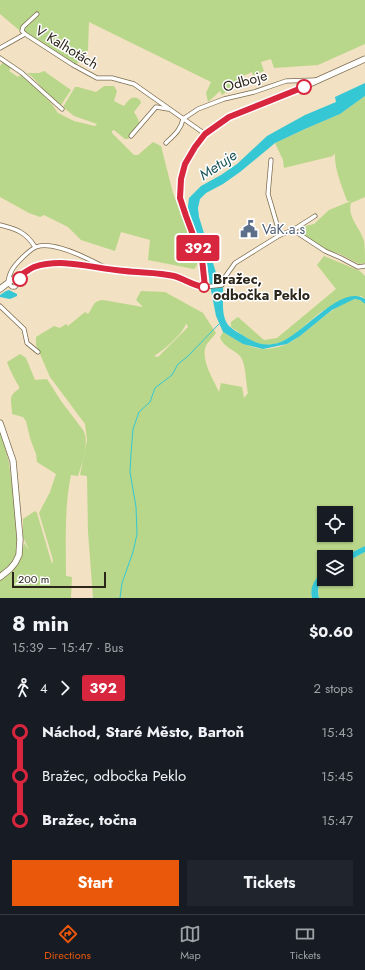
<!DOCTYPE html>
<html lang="en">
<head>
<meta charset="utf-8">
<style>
  :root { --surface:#171b24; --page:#20242c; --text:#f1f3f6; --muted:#9ea1a6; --line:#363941; --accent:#ea580c }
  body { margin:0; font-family:Jost,sans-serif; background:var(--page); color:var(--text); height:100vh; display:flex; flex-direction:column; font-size:15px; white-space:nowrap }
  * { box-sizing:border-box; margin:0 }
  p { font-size:13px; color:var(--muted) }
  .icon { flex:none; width:22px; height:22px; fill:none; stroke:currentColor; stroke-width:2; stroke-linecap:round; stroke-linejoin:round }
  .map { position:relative; height:598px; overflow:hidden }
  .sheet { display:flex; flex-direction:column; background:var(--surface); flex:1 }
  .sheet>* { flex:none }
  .badge { padding:0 8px; border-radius:3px; font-size:14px; line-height:26px }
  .controls { position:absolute; left:317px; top:506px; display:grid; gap:8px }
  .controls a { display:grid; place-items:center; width:36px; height:36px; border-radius:0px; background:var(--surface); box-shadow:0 1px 3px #0004; font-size:20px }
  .scale { position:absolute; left:12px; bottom:10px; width:94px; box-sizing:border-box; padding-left:4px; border:2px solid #2c261a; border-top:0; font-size:11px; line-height:14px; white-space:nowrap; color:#2c261a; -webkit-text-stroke:3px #fff; paint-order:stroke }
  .map>.badge { position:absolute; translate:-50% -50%; box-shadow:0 0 0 2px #fff }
  .legs { display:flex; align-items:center; gap:6px; height:44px; padding:0 12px; font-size:13px }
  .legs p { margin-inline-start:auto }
  .summary { display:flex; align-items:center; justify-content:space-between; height:68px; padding:0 12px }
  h1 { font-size:22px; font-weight:700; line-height:30px }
  .button { display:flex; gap:8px; margin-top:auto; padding:8px 12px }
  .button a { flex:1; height:46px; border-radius:0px; background:var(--accent); color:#fff; font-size:16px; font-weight:700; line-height:46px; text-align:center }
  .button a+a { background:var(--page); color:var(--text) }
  ul { padding:0 12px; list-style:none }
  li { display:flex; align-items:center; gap:14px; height:44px; font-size:15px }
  li i { display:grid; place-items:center; width:6px; height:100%; margin:0 5px; background:currentColor }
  li i::after { content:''; width:10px; height:10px; margin:-5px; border:3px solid; border-radius:50%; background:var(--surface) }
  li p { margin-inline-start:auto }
  li:first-child i { background:linear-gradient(#0000 50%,currentColor 0) }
  li:last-child i { background:linear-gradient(currentColor 50%,#0000 0) }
  .dock { display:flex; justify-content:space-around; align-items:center; height:56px; border-top:1px solid var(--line); background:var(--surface); font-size:11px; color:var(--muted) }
  .dock a { display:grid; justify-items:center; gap:2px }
  .dock .selected { color:var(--accent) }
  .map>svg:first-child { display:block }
  .green { fill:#b9d78a; fill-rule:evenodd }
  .water { fill:#35c7d4 }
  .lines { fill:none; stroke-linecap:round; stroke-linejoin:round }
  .stream { stroke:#35c7d4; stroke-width:1 }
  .street-casing { stroke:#7c6d51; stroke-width:5 }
  .secondary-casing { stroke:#7c6d51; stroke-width:7 }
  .street { stroke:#fff; stroke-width:3.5 }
  .secondary { stroke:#fff; stroke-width:5.5 }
  .line-1-casing { stroke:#fff; stroke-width:9 }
  .line-1 { stroke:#d7263d; stroke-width:6 }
  .stop-1-dot { fill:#fff; stroke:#d7263d; stroke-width:2 }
  .labels { text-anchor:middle; stroke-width:3; stroke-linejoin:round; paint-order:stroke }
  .street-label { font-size:14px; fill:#2c261a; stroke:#fff }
  .service-label { font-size:14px; fill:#4e5e75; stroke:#fff; text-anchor:start }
  .stop-label { font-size:14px; font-weight:bold; fill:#2c261a; stroke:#fff; text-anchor:start }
  .water-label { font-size:15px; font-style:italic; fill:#1c565b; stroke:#fff }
</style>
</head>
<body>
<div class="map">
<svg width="365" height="598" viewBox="0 0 365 598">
  <rect width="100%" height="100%" fill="#f2e1c2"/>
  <!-- green -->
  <g class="green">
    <polygon points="0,0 365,0 365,44 318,65 274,68 271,59 261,62 264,71 253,76 252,72 243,76 243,80 222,95 220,91 208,102 206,93 211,82 89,22 88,50 75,66 23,31 19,30 0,14"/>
    <path d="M 3,62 L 11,68 L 9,71 L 18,77 L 20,75 L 33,85 L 51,103 L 58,113 L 74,121 L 95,126 L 97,124 L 74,116 L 63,107 L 75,87 L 78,87 L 96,92 L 104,86 L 114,86 L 117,91 L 114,101 L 124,106 C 129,100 132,94 140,100 L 141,103 L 134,112 L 138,119 L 140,125 L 128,139 L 125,139 L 114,130 L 112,131 L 112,133 L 134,155 L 138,155 L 153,142 L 161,146 L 173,193 L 199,259 L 196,267 L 194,269 L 148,260 L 150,240 L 121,232 L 115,251 L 81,240 L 68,227 L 44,215 L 40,217 L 29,213 L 0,197 L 0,66 Z"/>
    <path d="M 44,71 L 71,90 L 61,105 C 46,99 40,81 27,73 L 39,73 Z"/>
    <path d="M 365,96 L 365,197 L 351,203 C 347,218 360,227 364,241 C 365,248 365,256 365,263 L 359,264 L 340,254 L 322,249 L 304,235 L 300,230 L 305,226 L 314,224 L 329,210 L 351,201 L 347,201 C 342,186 334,169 335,153 L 333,156 L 284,168 L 283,160 L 275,143 L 303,130 L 340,114 Z"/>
    <path d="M 324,256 L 360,271 L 365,276 L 365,299 L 361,296 C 349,301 331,305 321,312 C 303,325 286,349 261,344 C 250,342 240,333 231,327 L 231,322 L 238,317 L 264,340 L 277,338 L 336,289 L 317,265 Z"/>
    <path d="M 141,291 L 165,292 L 203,313 L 216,333 C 213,337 208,342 206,346 C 200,359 214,381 219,392 L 221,383 L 242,387 L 244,398 L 248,393 C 246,384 246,363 240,356 C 233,349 223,347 220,337 L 223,332 C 235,339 248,348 263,349 C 269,349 281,347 287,344 C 303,338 344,293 360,300 C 360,300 365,304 365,304 L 365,546 L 342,557 L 324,557 L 324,570 C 317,577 309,588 312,598 L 93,598 L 88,532 L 87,476 L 80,475 L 87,440 L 85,424 L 50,377 L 36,345 L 36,337 L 54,326 L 60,328 L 66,324 L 68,326 L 85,312 L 88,314 C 94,307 92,301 103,300 L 143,307 L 136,300 ZM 186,323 L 188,327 L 158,357 L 154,356 C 163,351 185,332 186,323 ZM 324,513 L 346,513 L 346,535 L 324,535 Z"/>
    <path d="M 20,354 L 26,358 L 35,380 L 47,379 L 61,401 L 83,430 C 90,441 82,464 78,476 L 71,475 C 64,509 66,543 66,576 L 72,577 L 71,598 L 0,598 L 0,580 C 16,572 21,559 24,543 L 29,550 L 23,537 L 23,519 L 35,511 L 37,513 L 52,564 L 53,560 L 39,513 L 50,492 L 56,474 L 37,462 L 36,454 L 30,438 L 26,421 L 23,417 L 12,414 C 12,402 7,396 19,389 L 19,386 C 17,384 8,366 7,362 Z"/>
    <polygon points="0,428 9,463 14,501 17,539 16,555 13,561 8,567 0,573"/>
    <path d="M 365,552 L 365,598 L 319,598 C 315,576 330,579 346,579 L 346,562 Z"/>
  </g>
  <!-- water -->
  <g class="water">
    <path d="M 365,83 L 365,96 L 340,114 L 305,129 L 275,143 L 240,172 L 223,184 L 206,193 L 200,199 L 198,208 L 199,217 L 217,276 C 219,279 222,283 223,287 C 224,299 220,316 229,326 C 233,330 239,333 244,336 C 253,342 262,346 273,344 C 299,342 339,282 365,299 L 365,304 L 360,300 L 355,299 L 350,301 L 332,310 L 300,336 L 287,344 L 263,349 L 243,344 L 223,332 L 216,316 L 210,285 L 207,263 L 189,219 L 188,207 L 189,198 L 201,186 L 221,175 L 237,164 L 267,136 L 305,115 L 336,102 L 335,97 Z"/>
    <polygon points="9,290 17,294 17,296 10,299 0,297 0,295 6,291"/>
    <polygon points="365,546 365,552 346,562 346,557 342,557"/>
    <path d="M 324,570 L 324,579 C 318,584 317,590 319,598 L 312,598 C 309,586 316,578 324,570 Z"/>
  </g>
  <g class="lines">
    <!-- stream -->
    <polyline class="stream" points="120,598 122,583 133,552 137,534 136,507 130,472 131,453 133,429 139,412 150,402 155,388 172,375 178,364 187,357 219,324"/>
    <!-- street casing -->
    <g class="street-casing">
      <g id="street">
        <polyline points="37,14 23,27 22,31 25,34 73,65 97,78 112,78 134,84 205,134"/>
        <polyline points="0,48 25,34"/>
        <polyline points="0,58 22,73 62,109"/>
        <polyline points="131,136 156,107 168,109"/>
        <path d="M 166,143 C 173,136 181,130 183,119 L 198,109 L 224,99 L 254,92 L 286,81 L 316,80"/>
        <polyline points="271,160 268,194 280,235"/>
        <path d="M 0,225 C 16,229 26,232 35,247"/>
        <polyline points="293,230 315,216"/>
        <path d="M 20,275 L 20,281 L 15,287 L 12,287 L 8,283 C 9,272 14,266 21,259 C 25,255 31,249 36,247 C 53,240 89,259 104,267"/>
        <polyline points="205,287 222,285 225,277 235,263 280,235 293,230 325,251 341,258 358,267 365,266"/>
        <polyline points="0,306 24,329 27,343 38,352"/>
      </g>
    </g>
    <!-- secondary casing -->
    <g class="secondary-casing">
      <g id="secondary">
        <path d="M 0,289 C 9,282 23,271 34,267 C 64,258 94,269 125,271 C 141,273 158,272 174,276 C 185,279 193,286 205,287 L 202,259 L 186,216 L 180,198 L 181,179 L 185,164 L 195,147 L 205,134 L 229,117 L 305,86 L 365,59"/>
        <polyline points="0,423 13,461 20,539 19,555 15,563 10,569 0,577"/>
      </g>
    </g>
    <!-- street -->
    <use href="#street" class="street"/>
    <!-- secondary -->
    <use href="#secondary" class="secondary"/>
  </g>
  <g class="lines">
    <!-- line-1 casing -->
    <g class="line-1-casing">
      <path id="line-1" d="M 20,279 L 20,275 C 25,273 29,269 34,267 C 64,257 94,269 125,271 C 141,273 158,272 174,276 C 185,279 193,286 205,287 L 202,259 L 186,216 L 180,198 L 181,179 L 185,164 L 195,147 L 205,134 L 229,117 L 304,87"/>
    </g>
    <!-- line-1 -->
    <use href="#line-1" class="line-1"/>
  </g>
  <!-- icons -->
  <defs>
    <g id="civic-bare" transform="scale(1.38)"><path d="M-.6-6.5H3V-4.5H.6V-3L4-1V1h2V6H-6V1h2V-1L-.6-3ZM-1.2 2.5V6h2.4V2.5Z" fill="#5c6f8a" stroke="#fff" stroke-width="2.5" paint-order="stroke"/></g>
  </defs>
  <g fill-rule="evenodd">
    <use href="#civic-bare" x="249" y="229"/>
  </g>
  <!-- markers -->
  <g class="stop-1-dot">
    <circle cx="304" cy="87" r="7"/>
    <circle cx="20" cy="279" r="7"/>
    <circle cx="204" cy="287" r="5"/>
  </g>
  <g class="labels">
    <!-- street labels -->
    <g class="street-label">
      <text transform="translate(67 47) rotate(31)" y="5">V Kalhotách</text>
      <text transform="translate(245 81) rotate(-16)" y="5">Odboje</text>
    </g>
    <!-- service labels -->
    <g class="service-label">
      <text x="262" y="234">VaK.a.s</text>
    </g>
    <!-- stop labels -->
    <g class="stop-label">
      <text x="213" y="284">Bražec,<tspan x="213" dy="16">odbočka Peklo</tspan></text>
    </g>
    <!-- water labels -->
    <g class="water-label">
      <text transform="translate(218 165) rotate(-34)" y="5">Metuje</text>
    </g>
  </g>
</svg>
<div class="controls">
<a><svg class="icon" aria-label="locate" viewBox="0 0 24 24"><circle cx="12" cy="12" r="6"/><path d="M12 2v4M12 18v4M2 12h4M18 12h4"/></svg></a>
<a><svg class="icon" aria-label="layers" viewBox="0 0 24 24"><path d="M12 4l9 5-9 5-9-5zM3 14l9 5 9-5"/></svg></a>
</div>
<div class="scale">200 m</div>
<b class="badge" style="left:198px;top:248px;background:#d7263d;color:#fff">392</b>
</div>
<section class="sheet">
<div class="summary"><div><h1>8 min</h1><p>15:39 – 15:47 · Bus</p></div><b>$0.60</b></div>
<div class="legs"><svg class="icon" aria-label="walk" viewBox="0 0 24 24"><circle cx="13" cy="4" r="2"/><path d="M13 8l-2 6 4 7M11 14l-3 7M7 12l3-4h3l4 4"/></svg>4<svg class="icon" aria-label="forward" viewBox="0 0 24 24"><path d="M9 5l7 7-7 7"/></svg><b class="badge" style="background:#d7263d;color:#fff">392</b><p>2 stops</p></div>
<ul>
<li><i style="color:#d7263d"></i><b>Náchod, Staré Město, Bartoň</b><p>15:43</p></li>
<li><i style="color:#d7263d"></i><span>Bražec, odbočka Peklo</span><p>15:45</p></li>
<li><i style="color:#d7263d"></i><b>Bražec, točna</b><p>15:47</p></li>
</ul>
<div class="button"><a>Start</a><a>Tickets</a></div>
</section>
<nav class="dock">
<a class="selected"><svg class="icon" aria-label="directions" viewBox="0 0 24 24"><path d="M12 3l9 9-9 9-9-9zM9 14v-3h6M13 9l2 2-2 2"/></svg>Directions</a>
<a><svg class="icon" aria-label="map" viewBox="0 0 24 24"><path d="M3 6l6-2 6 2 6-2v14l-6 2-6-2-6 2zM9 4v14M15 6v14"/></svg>Map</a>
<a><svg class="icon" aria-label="tickets" viewBox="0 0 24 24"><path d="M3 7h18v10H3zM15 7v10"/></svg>Tickets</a>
</nav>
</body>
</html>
